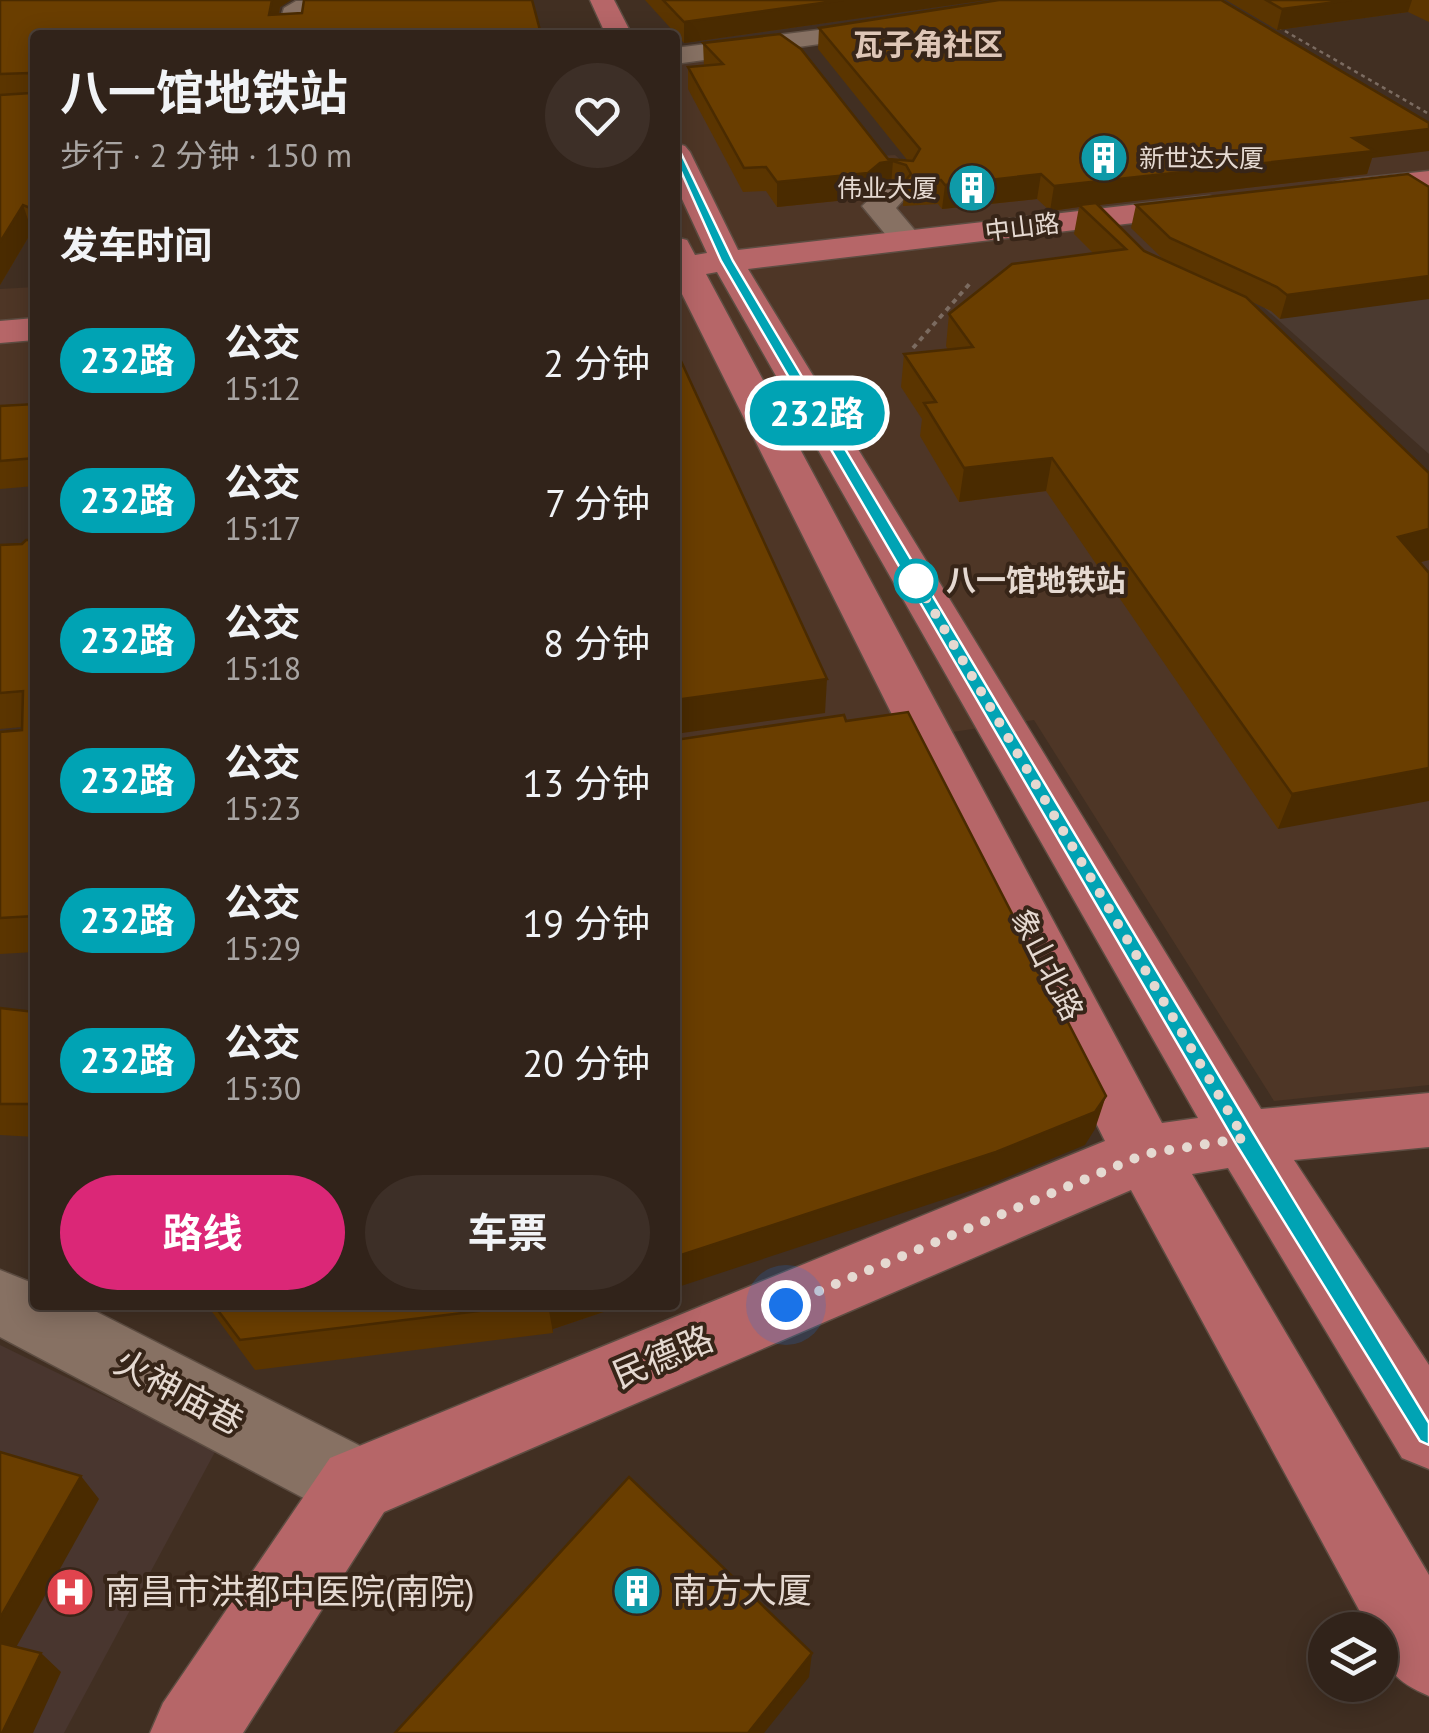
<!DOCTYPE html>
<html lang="zh">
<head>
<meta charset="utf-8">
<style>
  :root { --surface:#31231a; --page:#3d2f27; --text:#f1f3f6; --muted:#a8a4a2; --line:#4c4039; --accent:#db2777 }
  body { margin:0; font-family:"PT Sans","Noto Sans SC",sans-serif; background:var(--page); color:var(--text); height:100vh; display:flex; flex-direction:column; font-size:38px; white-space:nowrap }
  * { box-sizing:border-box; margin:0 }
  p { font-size:32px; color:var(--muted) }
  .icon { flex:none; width:55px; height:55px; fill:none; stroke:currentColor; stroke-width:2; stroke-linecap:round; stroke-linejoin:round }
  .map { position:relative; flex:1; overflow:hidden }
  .drawer { position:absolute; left:30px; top:30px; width:650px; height:1280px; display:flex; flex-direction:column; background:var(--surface); border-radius:10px; box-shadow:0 5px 25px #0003,0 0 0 2px var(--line) }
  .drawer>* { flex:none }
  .badge { padding:0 20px; border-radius:32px; font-size:35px; line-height:65px }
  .fabs { position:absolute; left:1308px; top:1612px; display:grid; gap:20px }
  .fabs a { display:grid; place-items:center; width:90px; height:90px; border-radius:50%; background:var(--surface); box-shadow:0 5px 25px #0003,0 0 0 2px var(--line); font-size:50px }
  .you { position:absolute; width:50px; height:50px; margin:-25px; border:8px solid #fff; border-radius:50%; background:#1a73e8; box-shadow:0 0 0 15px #1a73e833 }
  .map>.badge { position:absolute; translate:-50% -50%; box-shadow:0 0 0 5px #fff }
  h2 { padding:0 30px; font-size:38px; line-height:90px }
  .round { display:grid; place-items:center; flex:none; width:105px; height:105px; border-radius:52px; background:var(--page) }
  .head { display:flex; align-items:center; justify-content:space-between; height:170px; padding:0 30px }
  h1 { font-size:48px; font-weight:700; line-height:75px }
  .primary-button { display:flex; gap:20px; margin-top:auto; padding:20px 30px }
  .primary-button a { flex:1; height:115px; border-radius:60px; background:var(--accent); color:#fff; font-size:40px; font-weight:700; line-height:115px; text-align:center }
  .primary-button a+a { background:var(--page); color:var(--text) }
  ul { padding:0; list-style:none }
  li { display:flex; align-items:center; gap:30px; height:140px; padding:0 30px }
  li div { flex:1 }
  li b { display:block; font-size:38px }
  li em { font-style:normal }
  li .badge { min-width:110px; font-weight:700; text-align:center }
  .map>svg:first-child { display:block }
  .built { fill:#4e3626 }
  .education { fill:#4b3a30 }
  .medical { fill:#49362f }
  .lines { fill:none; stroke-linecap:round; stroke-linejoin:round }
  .minor-casing { stroke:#5d4d42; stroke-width:3 }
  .major-casing { stroke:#5d4d42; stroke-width:3 }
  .path-far1 { stroke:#7b6b60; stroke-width:2.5; stroke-dasharray:4 4; stroke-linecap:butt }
  .path { stroke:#7b6b60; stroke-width:4; stroke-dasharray:5 5; stroke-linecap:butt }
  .minor { fill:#877163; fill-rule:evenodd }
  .major { fill:#b66668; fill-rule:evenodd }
  .wall { fill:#5b3500 }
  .shaded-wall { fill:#4a2b00 }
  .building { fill:#6a3e00; stroke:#4a2b00; stroke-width:2.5 }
  .line { fill:#00a3b4; stroke:#fff; stroke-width:2.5 }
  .walk { stroke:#e5d9d1; stroke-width:10; stroke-dasharray:0 18 }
  .stop-dot { fill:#fff; stroke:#00a3b4; stroke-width:5 }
  .labels { text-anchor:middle; stroke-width:8; stroke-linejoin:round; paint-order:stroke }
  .far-poi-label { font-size:25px; fill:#e5d9d1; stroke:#372518; text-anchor:start }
  .far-street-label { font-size:25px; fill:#e5d9d1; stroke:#372518 }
  .far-quarter-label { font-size:30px; font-weight:bold; fill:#dec6b7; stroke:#372518 }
  .stop-label { font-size:30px; font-weight:bold; fill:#e5d9d1; stroke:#372518; text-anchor:start }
  .street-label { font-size:30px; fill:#e5d9d1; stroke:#372518 }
  .near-street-label { font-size:35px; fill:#e5d9d1; stroke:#372518 }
  .near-poi-label { font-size:35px; fill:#e5d9d1; stroke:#372518; text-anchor:start }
</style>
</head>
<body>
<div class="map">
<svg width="1429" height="1733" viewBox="0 0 1429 1733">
  <rect width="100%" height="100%" fill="#412f22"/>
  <!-- built -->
  <g class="built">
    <polygon points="784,46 792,162 895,155 913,171 1429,130 1429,187 1136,271 1429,497 1429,570 1417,575 1429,589 1429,1085 1274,1101 1034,720 675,773 675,59"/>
    <polygon points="35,287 35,419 0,421 0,289"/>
  </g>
  <!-- education -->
  <polygon class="education" points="1429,270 1429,454 1251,296"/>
  <!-- medical -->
  <polygon class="medical" points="0,1345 216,1450 64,1733 0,1733"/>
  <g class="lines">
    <!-- minor casing -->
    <g class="minor-casing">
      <g id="minor">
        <polygon points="418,0 406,7 306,14 302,35 276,35 284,8 296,1"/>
        <polygon points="890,21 899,23 902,28 899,33 675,64 675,48"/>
        <polygon points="890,189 901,191 905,198 896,208 923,240 918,247 896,247 862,206 879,191"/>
        <polygon points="0,1270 35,1284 35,1305 83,1305 384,1458 396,1485 384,1512 357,1524 330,1512 0,1337"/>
      </g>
    </g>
    <!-- major casing -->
    <g class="major-casing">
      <g id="major">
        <polygon points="590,0 614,0 632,35 606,35"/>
        <path d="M 675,143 L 685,146 L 690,152 L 738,250 L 1209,196 L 1220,198 L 1225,205 L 1220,212 L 1209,214 L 748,269 L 1261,1109 L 1429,1093 L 1429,1147 L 1294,1160 L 1429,1365 L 1429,1469 L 1402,1458 L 1228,1168 L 1192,1174 L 1429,1575 L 1429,1696 C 1397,1682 1380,1668 1380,1630 L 1370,1630 L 1131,1190 L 384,1512 L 243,1733 L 150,1733 L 163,1703 L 330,1458 L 1105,1141 L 675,280 L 675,237 L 687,240 L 695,255 L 707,253 L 675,184 ZM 717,272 L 1198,1118 L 1162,1123 L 706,274 Z"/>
        <polygon points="1429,171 1429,189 1344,198 1333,195 1329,189 1333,183 1344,180"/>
        <polygon points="35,318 35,340 0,343 0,321"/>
      </g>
    </g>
    <!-- path-far1 -->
    <polyline class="path-far1" points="1278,27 1429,114"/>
    <!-- path -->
    <polyline class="path" points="913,348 972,281"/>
    <!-- minor -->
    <use href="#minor" class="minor"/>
    <!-- major -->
    <use href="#major" class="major"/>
  </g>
  <!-- wall -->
  <g class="wall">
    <polygon points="0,0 291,0 280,7 279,14 532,0 35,35 35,232 32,231 0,285"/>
    <polygon points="645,0 987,0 684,43"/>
    <polygon points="1226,0 1429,0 1429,22 1408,12 1277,30"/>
    <polygon points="819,28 1372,158 1367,174 1098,205 1144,251 1164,260 1131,228 1136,205 1408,174 1280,319 1271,311 1250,301 1429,473 1429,560 1420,562 1278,829 1046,491 959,502 920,436 922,419 901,387 904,354 948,350 946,346 949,314 1093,253 1074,234 1079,207 1050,211 1037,199 942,209 938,204 903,206 904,189 891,185 878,187 866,198 777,207 766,191 743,192 688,89 688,67 704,66 703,43 888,159 908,161 818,49"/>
    <polygon points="35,404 35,486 0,489 0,406"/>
    <polygon points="35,540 35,952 0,954 0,732 22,730 22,727 0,729 0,545 22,544"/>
    <polygon points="0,1008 35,1012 35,1137 0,1135"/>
    <polygon points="207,1305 624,1305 553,1329 553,1333 255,1370"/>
  </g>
  <!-- shaded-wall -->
  <g class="shaded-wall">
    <polygon points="272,0 291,0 280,7 274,35 269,15"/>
    <polygon points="843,0 987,0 684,43 684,22"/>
    <polygon points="1351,0 1412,0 1408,12 1277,30 1282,9"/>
    <polygon points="1429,129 1429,151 1372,158 1367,174 1082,207 1079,205 1079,207 1050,211 1054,186 1353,138"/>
    <polygon points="893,161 891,185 878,187 866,198 777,207 777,182"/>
    <polygon points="1041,174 1037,199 942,209 945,185"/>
    <polygon points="23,205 32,231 0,285 0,242"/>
    <polygon points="1429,276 1429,299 1280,319 1287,295"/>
    <polygon points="1052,458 1046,491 959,502 964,468"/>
    <polygon points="1429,529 1429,560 1385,571 1398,537"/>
    <polygon points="827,679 825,713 675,734 675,700"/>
    <polygon points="1429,768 1429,801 1278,829 1292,794"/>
    <polygon points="1106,1096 1095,1129 1085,1145 988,1185 675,1288 675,1257"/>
    <polygon points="548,1305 624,1305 553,1329 553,1333"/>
    <polygon points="81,1476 99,1499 9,1660 0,1652 0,1618"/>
    <polygon points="41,1653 61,1672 33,1733 2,1733"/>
    <polygon points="812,1653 809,1677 764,1733 748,1733"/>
  </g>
  <!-- building -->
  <g class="building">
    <polygon points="0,0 272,0 269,15 302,13 304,0 532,0 541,34 537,35 35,35 35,210 23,205 0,242 0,95 30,93 30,73 0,74"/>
    <polygon points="663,0 843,0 684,22"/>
    <polygon points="999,0 1221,0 1429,123 1429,129 1353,138 1374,151 1054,186 1041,174 945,185 941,180 905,181 911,174 906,165 893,161 880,163 868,173 777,182 766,167 744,168 688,67 723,64 703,43 780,34 801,49 888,159 913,161 920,149 819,28"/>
    <polygon points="1266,0 1351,0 1282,9"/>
    <polygon points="1408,174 1429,187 1429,276 1287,295 1277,287 1170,238 1136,205"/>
    <polygon points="1096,203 1144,251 1246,297 1429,473 1429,529 1398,537 1429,573 1429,768 1292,794 1052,458 964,468 924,403 936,402 904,354 973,347 949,314 1012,264 1126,249 1079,205"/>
    <polygon points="675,348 827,679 675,700"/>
    <polygon points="35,404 35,458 0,461 0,406"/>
    <polygon points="26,540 35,540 35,916 0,918 0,732 22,730 23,691 0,693 0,545 22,544"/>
    <polygon points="908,712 1106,1096 1095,1112 996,1152 675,1257 675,740 844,715 846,721"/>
    <polygon points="0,1008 35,1012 35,1104 0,1104"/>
    <polygon points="214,1305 529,1305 240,1340"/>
    <polygon points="0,1452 81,1476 0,1618"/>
    <polygon points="629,1477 812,1653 748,1733 395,1733"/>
    <polygon points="0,1643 41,1653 2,1733 0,1733"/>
  </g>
  <!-- line -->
  <polygon class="line" points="671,149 680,151 733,261 1252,1131 1429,1423 1429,1445 1420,1441 1236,1144 721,261"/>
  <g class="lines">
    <!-- walk -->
    <polyline class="walk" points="786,1305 1145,1154 1244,1138 916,581"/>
  </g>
  <!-- icons -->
  <defs>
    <g id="building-disc" transform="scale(2.5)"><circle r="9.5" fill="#0f9aa8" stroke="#372518"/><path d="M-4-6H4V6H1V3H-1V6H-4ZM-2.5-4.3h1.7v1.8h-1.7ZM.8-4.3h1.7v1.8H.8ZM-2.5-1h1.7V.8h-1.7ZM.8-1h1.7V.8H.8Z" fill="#fff"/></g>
    <g id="hospital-disc" transform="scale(2.5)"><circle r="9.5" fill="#e0444e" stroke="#372518"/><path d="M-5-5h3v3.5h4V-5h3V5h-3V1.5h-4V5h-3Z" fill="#fff"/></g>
  </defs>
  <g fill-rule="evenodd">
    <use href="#building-disc" x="1104" y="158"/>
    <use href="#building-disc" x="972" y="188"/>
    <use href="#building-disc" x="637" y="1591"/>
    <use href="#hospital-disc" x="70" y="1592"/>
  </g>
  <!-- markers -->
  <circle class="stop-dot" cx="916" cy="581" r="20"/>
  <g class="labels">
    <!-- far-poi labels -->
    <g class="far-poi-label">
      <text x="1139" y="167">新世达大厦</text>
      <text x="937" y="197" text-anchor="end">伟业大厦</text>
    </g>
    <!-- far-street labels -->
    <g class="far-street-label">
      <text transform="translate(1022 227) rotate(-7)" y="9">中山路</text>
    </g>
    <!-- far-quarter labels -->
    <g class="far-quarter-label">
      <text x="928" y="55">瓦子角社区</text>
    </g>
    <!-- stop labels -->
    <g class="stop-label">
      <text x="946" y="591">八一馆地铁站</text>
    </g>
    <!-- street labels -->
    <g class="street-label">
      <text transform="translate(1047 965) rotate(63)" y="10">象山北路</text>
    </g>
    <!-- near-street labels -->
    <g class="near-street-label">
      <text transform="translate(663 1357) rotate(-23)" y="12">民德路</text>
      <text transform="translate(179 1392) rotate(28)" y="12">火神庙巷</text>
    </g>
    <!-- near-poi labels -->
    <g class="near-poi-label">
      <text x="672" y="1603">南方大厦</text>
      <text x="105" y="1604">南昌市洪都中医院(南院)</text>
    </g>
  </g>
</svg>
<div class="fabs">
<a><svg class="icon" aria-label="layers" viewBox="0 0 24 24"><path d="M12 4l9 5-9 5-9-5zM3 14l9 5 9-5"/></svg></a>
</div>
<div class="you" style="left:786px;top:1305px"></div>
<b class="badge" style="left:817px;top:413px;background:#00a3b4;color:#fff">232路</b>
<section class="drawer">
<div class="head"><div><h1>八一馆地铁站</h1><p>步行 · 2 分钟 · 150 m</p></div><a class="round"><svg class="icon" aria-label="heart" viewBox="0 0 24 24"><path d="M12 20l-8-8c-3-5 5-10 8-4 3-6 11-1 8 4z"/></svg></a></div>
<h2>发车时间</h2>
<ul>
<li><span class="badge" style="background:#00a3b4;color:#fff">232路</span><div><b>公交</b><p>15:12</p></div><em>2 分钟</em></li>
<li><span class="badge" style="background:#00a3b4;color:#fff">232路</span><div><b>公交</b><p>15:17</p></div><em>7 分钟</em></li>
<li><span class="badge" style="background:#00a3b4;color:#fff">232路</span><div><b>公交</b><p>15:18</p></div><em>8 分钟</em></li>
<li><span class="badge" style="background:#00a3b4;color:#fff">232路</span><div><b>公交</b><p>15:23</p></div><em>13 分钟</em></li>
<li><span class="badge" style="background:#00a3b4;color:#fff">232路</span><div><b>公交</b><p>15:29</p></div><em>19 分钟</em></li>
<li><span class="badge" style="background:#00a3b4;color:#fff">232路</span><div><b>公交</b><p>15:30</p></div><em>20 分钟</em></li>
</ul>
<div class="primary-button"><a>路线</a><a>车票</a></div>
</section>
</div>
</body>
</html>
